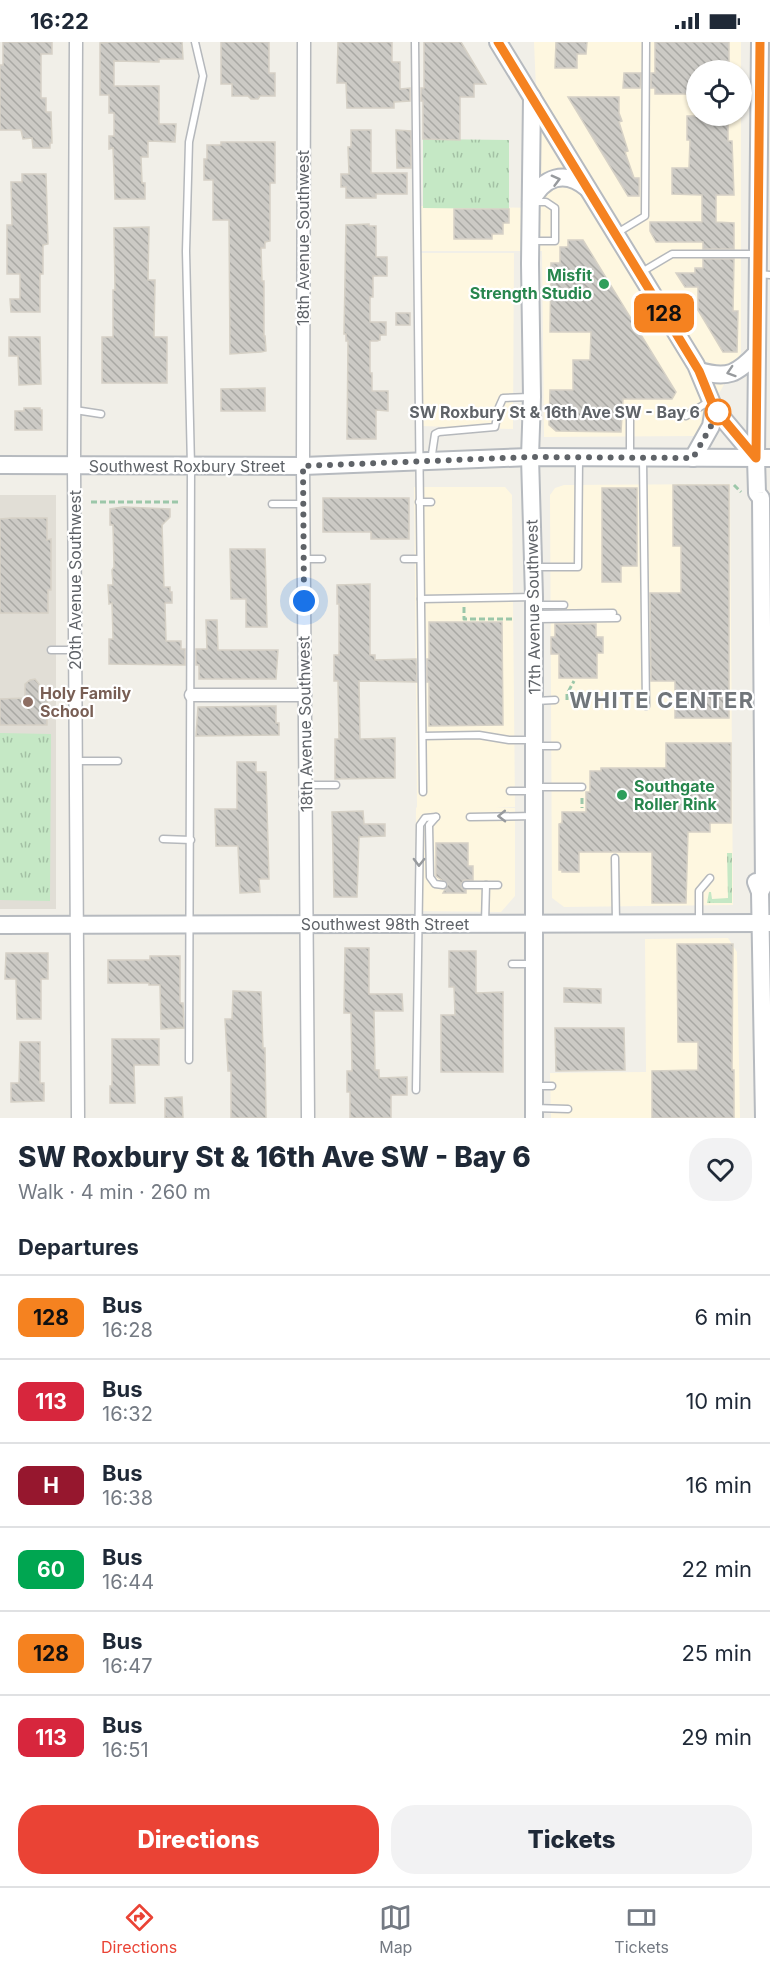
<!DOCTYPE html>
<html lang="en">
<head>
<meta charset="utf-8">
<style>
  :root { --surface:#fff; --page:#f2f2f3; --text:#1f2937; --muted:#747a83; --line:#e0e1e3; --accent:#ea4335 }
  body { margin:0; font-family:Inter,sans-serif; background:var(--page); color:var(--text); height:100vh; display:flex; flex-direction:column; font-size:22px; white-space:nowrap }
  * { box-sizing:border-box; margin:0 }
  p { font-size:20px; color:var(--muted) }
  .icon { flex:none; width:33px; height:33px; fill:none; stroke:currentColor; stroke-width:2; stroke-linecap:round; stroke-linejoin:round }
  .map { position:relative; height:1076px; overflow:hidden }
  .sheet { display:flex; flex-direction:column; background:var(--surface); flex:1 }
  .sheet>* { flex:none }
  .badge { padding:0 12px; border-radius:9px; font-size:21px; line-height:39px }
  .buttons { position:absolute; left:686px; top:18px; display:grid; gap:12px }
  .buttons a { display:grid; place-items:center; width:66px; height:66px; border-radius:50%; background:var(--surface); box-shadow:0 2px 4px #0004; font-size:30px }
  .you { position:absolute; width:30px; height:30px; margin:-15px; border:4px solid #fff; border-radius:50%; background:#1a73e8; box-shadow:0 0 0 9px #1a73e833 }
  .map>.badge { position:absolute; translate:-50% -50%; box-shadow:0 0 0 3px #fff }
  h2 { padding:0 18px; font-size:22px; line-height:54px }
  .round { display:grid; place-items:center; flex:none; width:63px; height:63px; border-radius:24px; background:var(--page) }
  .headline { display:flex; align-items:center; justify-content:space-between; height:102px; padding:0 18px }
  h1 { font-size:28px; font-weight:800; line-height:45px }
  .cta { display:flex; gap:12px; margin-top:auto; padding:12px 18px }
  .cta a { flex:1; height:69px; border-radius:24px; background:var(--accent); color:#fff; font-size:24px; font-weight:800; line-height:69px; text-align:center }
  .cta a+a { background:var(--page); color:var(--text) }
  ul { padding:0; list-style:none }
  li { display:flex; align-items:center; gap:18px; height:84px; padding:0 18px; border-top:2px solid var(--line) }
  li div { flex:1 }
  li b { display:block; font-size:22px }
  li em { font-style:normal }
  li .badge { min-width:66px; font-weight:700; text-align:center }
  .status { display:flex; justify-content:space-between; align-items:center; height:42px; padding:0 30px; background:var(--surface); direction:ltr }
  .status svg { height:16px; fill:currentColor }
  .tab-bar { display:flex; justify-content:space-around; align-items:center; height:84px; border-top:2px solid var(--line); background:var(--surface); font-size:16px; color:var(--muted) }
  .tab-bar a { display:grid; justify-items:center; gap:3px }
  .tab-bar .current { color:var(--accent) }
  .map>svg:first-child { display:block }
  .commercial { fill:#fef7e0 }
  .education { fill:#e1ded6 }
  .grass { fill:url(#grass-tufts) }
  .building { fill:url(#building-back-hatch); stroke:#d6d1c6; stroke-width:1.5 }
  .lines { fill:none; stroke-linecap:round; stroke-linejoin:round }
  .lane-casing { stroke:#b5b8bc; stroke-width:9 }
  .street-casing { stroke:#b5b8bc; stroke-width:15 }
  .secondary-casing { stroke:#b6babf; stroke-width:20 }
  .path { stroke:#9cc7a9; stroke-width:3; stroke-dasharray:6 3; stroke-linecap:butt }
  .lane { stroke:#fff; stroke-width:6 }
  .street { stroke:#fff; stroke-width:12 }
  .secondary { stroke:#fff; stroke-width:16 }
  .oneway { stroke:#979a9d }
  .line-casing { stroke:#fff; stroke-width:14 }
  .line { stroke:#f58220; stroke-width:9 }
  .walk { stroke:#5f6368; stroke-width:6; stroke-dasharray:0 10.8 }
  .leisure-dot { fill:#2e9e5b; stroke:#fff; stroke-width:2 }
  .stop-dot { fill:#fff; stroke:#f58220; stroke-width:3 }
  .education-dot { fill:#8d6e63; stroke:#fff; stroke-width:2 }
  .labels { text-anchor:middle; stroke-width:4.5; stroke-linejoin:round; paint-order:stroke }
  .street-label { font-size:16px; fill:#5f6368; stroke:#fff }
  .leisure-label { font-size:16px; font-weight:bold; fill:#27864d; stroke:#fff; text-anchor:end }
  .stop-label { font-size:16px; font-weight:bold; fill:#5f6368; stroke:#fff; text-anchor:end }
  .education-label { font-size:16px; font-weight:bold; fill:#785e54; stroke:#fff; text-anchor:start }
  .district-label { font-size:22px; font-weight:bold; letter-spacing:1.5px; fill:#70757a; stroke:#fff }
</style>
</head>
<body>
<div class="status"><b>16:22</b><svg viewBox="0 0 49 12"><path d="M0 12V9h3v3zM5 12V6h3v6zM10 12V3h3v9zM15 12V0h3v12zM26 1h20v11H26zM47 4h2v5h-2z"/></svg></div>
<div class="map">
<svg width="770" height="1076" viewBox="0 0 770 1076">
  <defs>
    <pattern id="grass-tufts" width="24" height="20" patternUnits="userSpaceOnUse" patternTransform="scale(1.5)"><rect width="24" height="20" fill="#c5e8c5"/><path d="M3 7l-1-3M5 7V3M7 7l1-3M15 17l-1-3M17 17v-4M19 17l1-3" fill="none" stroke="#a3c0a4"/></pattern>
    <pattern id="building-back-hatch" width="6" height="6" patternUnits="userSpaceOnUse" patternTransform="scale(1.5)"><rect width="6" height="6" fill="#cccac5"/><path d="M-1 5l2 2M0 0l6 6M5-1l2 2" fill="none" stroke="#a9a8a4"/></pattern>
  </defs>
  <rect width="100%" height="100%" fill="#f1efe8"/>
  <!-- commercial -->
  <g class="commercial">
    <polygon points="534,0 741,0 741,28 696,28 696,74 741,74 741,64 741,311 696,394 544,395 542,209 419,209 419,164 541,166"/>
    <polygon points="421,211 514,211 513,387 421,384"/>
    <polygon points="730,442 733,863 564,865 552,856 550,453 555,446 564,443"/>
    <polygon points="414,445 505,445 512,453 515,765 495,766 515,766 515,854 501,870 415,869 416,766 417,765"/>
    <polygon points="728,896 737,910 740,1076 551,1076 550,1031 646,1030 645,897"/>
  </g>
  <!-- education -->
  <rect class="education" x="0" y="453" width="56" height="414"/>
  <!-- grass -->
  <g class="grass">
    <polygon points="423,97 509,98 509,167 423,166"/>
    <polygon points="0,691 51,692 50,859 0,858"/>
    <polygon points="727,811 732,811 732,861 707,861 709,850 711,850 712,857 728,856"/>
  </g>
  <!-- building -->
  <g class="building">
    <polygon points="3,0 52,0 52,12 41,12 41,56 46,56 46,70 51,70 52,101 50,101 50,106 33,106 32,96 23,97 21,88 0,88 0,23 3,23"/>
    <polygon points="110,0 182,0 183,17 159,17 159,20 114,19 114,44 159,44 159,82 176,82 175,100 148,99 148,115 141,115 142,141 145,141 145,157 115,157 113,106 109,107 109,94 114,94 114,71 109,71 109,53 100,53 100,1"/>
    <polygon points="221,0 269,0 269,31 275,31 275,54 260,54 258,57 251,57 248,54 232,54 232,42 221,42"/>
    <polygon points="338,0 392,0 392,20 400,20 400,47 410,46 410,59 394,60 394,66 347,66 346,41 337,41"/>
    <polygon points="424,0 461,0 486,42 474,42 474,55 460,55 460,98 423,97 423,59 421,59 421,46 424,46"/>
    <polygon points="556,0 587,0 586,12 577,12 577,26 555,26"/>
    <polygon points="655,0 729,0 729,23 717,23 717,28 696,28 696,52 655,52 655,46 651,46 651,31 655,31"/>
    <polygon points="624,31 641,31 640,46 623,46"/>
    <polygon points="568,55 619,55 619,71 622,79 619,80 628,109 625,110 634,136 639,136 639,154 628,154"/>
    <polygon points="687,74 728,74 728,99 732,99 734,153 716,153 716,180 734,181 734,207 703,207 703,200 656,200 650,189 650,180 702,180 702,153 672,152 672,126 689,126 690,98 687,98"/>
    <polygon points="351,88 371,88 371,131 407,131 407,152 376,152 376,156 346,156 346,145 341,145 341,132 349,132 348,105 351,105"/>
    <polygon points="396,88 411,89 411,126 397,126"/>
    <polygon points="221,100 275,100 275,141 270,141 270,199 265,200 265,206 261,206 262,239 264,239 264,294 265,294 266,309 261,310 230,312 229,178 213,178 213,138 204,138 204,117 207,117 207,103 221,103"/>
    <polygon points="22,132 46,132 48,202 43,203 43,232 40,232 40,270 11,270 10,257 20,257 20,232 7,232 7,183 12,183 11,140 22,140"/>
    <polygon points="454,167 509,167 509,181 503,181 503,192 492,192 492,197 454,197"/>
    <polygon points="369,182 369,184 376,184 376,215 387,215 387,234 373,234 373,255 370,255 370,280 386,280 386,293 380,293 380,298 377,299 370,299 370,331 372,331 372,349 388,349 388,369 376,368 376,397 347,397 348,299 346,299 346,292 344,292 346,183"/>
    <polygon points="149,185 148,238 155,238 154,295 167,295 167,341 102,341 102,295 113,295 113,248 115,248 114,186"/>
    <polygon points="568,198 583,198 676,350 672,357 623,357 621,390 556,389 549,383 550,348 573,348 573,318 590,318 591,290 550,290 551,221 560,221 560,205 568,205"/>
    <polygon points="703,217 734,217 733,269 738,269 737,310 723,310 698,268 698,245 685,245 676,231 695,231 695,226 703,226"/>
    <rect x="396" y="271" width="14" height="12"/>
    <polygon points="9,295 40,295 41,342 19,343 18,314 9,314"/>
    <polygon points="265,346 265,369 221,369 221,347"/>
    <polygon points="24,366 40,366 40,368 42,368 42,388 15,388 15,369 24,369"/>
    <polygon points="673,443 729,443 729,676 675,676 675,639 651,639 650,551 681,551 681,504 673,504"/>
    <polygon points="602,446 637,446 637,524 621,524 621,540 602,540"/>
    <polygon points="323,456 409,456 409,497 371,497 371,490 323,490"/>
    <polygon points="123,465 170,467 170,475 162,483 164,545 170,545 170,550 172,550 172,561 165,561 166,599 181,599 181,607 185,607 185,623 109,622 109,597 113,597 112,561 109,562 108,543 113,543 112,528 114,525 113,483 110,483 110,467"/>
    <polygon points="12,476 47,476 47,498 51,497 51,548 48,548 48,571 0,571 0,477"/>
    <polygon points="230,507 265,507 267,585 246,585 246,557 231,557"/>
    <polygon points="370,542 370,613 375,613 375,618 416,617 417,640 359,639 360,697 395,696 395,736 335,737 335,697 339,697 338,639 334,639 334,613 339,613 339,562 337,562 337,543"/>
    <polygon points="206,578 217,578 218,608 278,608 276,637 199,637 199,623 196,623 196,607 207,607"/>
    <polygon points="429,580 502,580 503,683 429,684 429,640 427,640 427,617 429,617"/>
    <polygon points="555,582 596,582 596,595 603,595 603,611 597,611 597,636 559,636 559,612 551,612 551,595 555,595"/>
    <polygon points="35,637 39,642 39,656 47,656 47,683 0,683 0,657 25,656 25,642 30,638"/>
    <polygon points="276,664 276,681 279,681 279,693 196,694 198,665"/>
    <polygon points="666,701 731,701 731,781 710,781 710,790 688,790 686,861 652,861 652,810 579,810 579,830 562,830 562,828 559,828 559,782 562,781 562,770 586,770 586,750 590,750 590,729 601,729 601,726 666,726"/>
    <polygon points="237,720 256,720 256,730 266,730 269,837 259,837 260,850 240,851 238,804 216,804 215,767 237,767"/>
    <polygon points="363,769 364,782 385,782 385,794 359,795 357,855 334,855 332,770"/>
    <polygon points="436,801 468,801 468,824 473,824 473,838 464,838 461,842 462,846 466,848 466,851 443,851 448,842 436,834"/>
    <polygon points="677,902 733,902 732,1028 734,1028 734,1076 652,1076 652,1029 698,1028 698,1000 678,1000"/>
    <polygon points="345,906 369,906 369,952 402,952 403,969 374,969 375,1028 379,1028 379,1036 407,1035 407,1053 391,1053 391,1076 350,1076 350,1050 347,1050 347,1029 352,1029 351,971 344,971"/>
    <polygon points="449,909 476,909 476,951 503,950 503,1030 441,1030 441,973 455,973 454,945 449,945"/>
    <polygon points="6,911 48,911 48,937 41,937 41,977 17,977 16,937 5,937"/>
    <polygon points="150,914 180,914 180,961 183,961 184,986 161,987 160,943 149,943 149,941 108,941 108,918 150,918"/>
    <polygon points="564,946 601,947 601,961 564,960"/>
    <polygon points="233,949 261,950 263,1006 265,1006 266,1076 231,1076 231,1029 228,1029 225,977 232,977"/>
    <polygon points="555,986 624,986 625,1028 556,1029"/>
    <polygon points="112,997 159,997 159,1023 134,1023 135,1061 110,1061 110,1044 112,1044"/>
    <polygon points="20,1000 40,1000 40,1041 44,1041 44,1059 11,1060 11,1041 19,1041"/>
    <polygon points="182,1055 183,1076 165,1076 165,1056"/>
  </g>
  <g class="lines">
    <!-- lane casing -->
    <g class="lane-casing">
      <g id="lane">
        <polyline points="415,0 423,750"/>
        <polyline points="617,191 645,174 646,0"/>
        <polyline points="531,199 555,199 555,166 546,160 535,160"/>
        <polyline points="640,231 672,212 756,212"/>
        <polyline points="759,232 770,233"/>
        <polyline points="75,368 101,372"/>
        <polyline points="630,373 630,413"/>
        <polyline points="686,374 711,358"/>
        <polyline points="643,417 646,664"/>
        <polyline points="431,419 435,392 439,390 495,385 499,365 503,356 530,355"/>
        <polyline points="419,460 431,460"/>
        <polyline points="272,462 303,462"/>
        <polyline points="304,517 322,517"/>
        <polyline points="404,517 420,517"/>
        <polyline points="534,525 578,525 579,417"/>
        <polyline points="421,557 534,555"/>
        <polyline points="535,563 564,563"/>
        <polyline points="536,572 613,571"/>
        <polyline points="537,577 617,576"/>
        <polyline points="51,608 75,608"/>
        <polyline points="535,659 555,658"/>
        <polyline points="423,694 479,693 509,698 533,698"/>
        <polyline points="537,704 557,704"/>
        <polyline points="76,719 118,719"/>
        <polyline points="306,743 336,743"/>
        <polyline points="535,745 582,745"/>
        <polyline points="510,749 534,749"/>
        <polyline points="436,775 429,783 430,835 435,842 443,843"/>
        <polyline points="470,775 534,774"/>
        <polyline points="163,797 191,798"/>
        <polyline points="615,816 616,881"/>
        <polyline points="466,843 498,843"/>
        <polyline points="485,881 486,843"/>
        <polyline points="699,881 699,849 710,836"/>
        <polyline points="512,922 531,922"/>
        <polyline points="189,1018 191,424 186,209 189,100 203,34 195,0"/>
        <polyline points="534,1044 552,1044"/>
        <polyline points="416,1048 420,783 425,776 436,775"/>
        <polyline points="534,1066 568,1067"/>
      </g>
    </g>
    <!-- street casing -->
    <g class="street-casing">
      <g id="street">
        <polyline points="76,0 74,424 78,1076"/>
        <polyline points="304,0 303,424 308,1076"/>
        <polyline points="191,653 305,653"/>
      </g>
    </g>
    <!-- secondary casing -->
    <g class="secondary-casing">
      <g id="secondary">
        <polyline points="498,0 696,323 714,366 756,416"/>
        <polyline points="532,55 530,222 532,355 530,415 534,555 534,1076"/>
        <path d="M 531,160 C 543,135 565,127 587,146"/>
        <path d="M 699,329 C 728,337 737,332 757,311"/>
        <polyline points="693,416 711,384 714,366"/>
        <polyline points="0,423 303,424 530,415 770,416"/>
        <polyline points="756,840 760,850 764,1076"/>
        <polyline points="760,850 764,843 761,456 757,451 756,416 760,0"/>
        <polyline points="0,883 770,881"/>
      </g>
    </g>
    <!-- path -->
    <g class="path">
      <polyline points="734,443 741,450"/>
      <polyline points="91,460 180,460"/>
      <polyline points="464,565 464,577 512,577"/>
      <polyline points="567,658 567,652 574,639"/>
      <polyline points="582,756 582,766"/>
    </g>
    <!-- lane -->
    <use href="#lane" class="lane"/>
    <!-- street -->
    <use href="#street" class="street"/>
    <!-- secondary -->
    <use href="#secondary" class="secondary"/>
  </g>
  <!-- one-way arrows -->
  <defs><path id="oneway-chevron" d="M-2-3.5L2.5 0L-2 3.5" fill="none" stroke-width="1.6" stroke-linecap="round" stroke-linejoin="round" transform="scale(1.5)"/></defs>
  <g class="oneway">
    <use href="#oneway-chevron" transform="translate(556 138) rotate(-15)"/>
    <use href="#oneway-chevron" transform="translate(731 330) rotate(162)"/>
    <use href="#oneway-chevron" transform="translate(502 774) rotate(179)"/>
    <use href="#oneway-chevron" transform="translate(419 820) rotate(91)"/>
  </g>
  <g class="lines">
    <!-- line casing -->
    <g class="line-casing">
      <polyline id="line" points="498,0 699,329 714,366 756,416 760,0"/>
    </g>
    <!-- line -->
    <use href="#line" class="line"/>
    <!-- walk -->
    <polyline class="walk" points="304,559 303,424 530,415 693,416 711,384 714,366 718,370"/>
  </g>
  <!-- markers -->
  <g class="leisure-dot">
    <circle cx="604" cy="242" r="6"/>
    <circle cx="622" cy="753" r="6"/>
  </g>
  <circle class="stop-dot" cx="718" cy="370" r="12"/>
  <circle class="education-dot" cx="28" cy="660" r="6"/>
  <g class="labels">
    <!-- street labels -->
    <g class="street-label">
      <text transform="translate(303 196) rotate(-90)" y="6">18th Avenue Southwest</text>
      <text x="187" y="430">Southwest Roxbury Street</text>
      <text transform="translate(75 538) rotate(-90)" y="6">20th Avenue Southwest</text>
      <text transform="translate(533 565) rotate(-91)" y="6">17th Avenue Southwest</text>
      <text transform="translate(305 682) rotate(-91)" y="6">18th Avenue Southwest</text>
      <text x="385" y="888">Southwest 98th Street</text>
    </g>
    <!-- leisure labels -->
    <g class="leisure-label">
      <text x="592" y="239">Misfit<tspan x="592" dy="18">Strength Studio</tspan></text>
      <text x="634" y="750" text-anchor="start">Southgate<tspan x="634" dy="18">Roller Rink</tspan></text>
    </g>
    <!-- stop labels -->
    <g class="stop-label">
      <text x="700" y="376">SW Roxbury St &amp; 16th Ave SW - Bay 6</text>
    </g>
    <!-- education labels -->
    <g class="education-label">
      <text x="40" y="657">Holy Family<tspan x="40" dy="18">School</tspan></text>
    </g>
    <!-- district labels -->
    <g class="district-label">
      <text x="662" y="666">WHITE CENTER</text>
    </g>
  </g>
</svg>
<div class="buttons">
<a><svg class="icon" aria-label="locate" viewBox="0 0 24 24"><circle cx="12" cy="12" r="6"/><path d="M12 2v4M12 18v4M2 12h4M18 12h4"/></svg></a>
</div>
<div class="you" style="left:304px;top:559px"></div>
<b class="badge" style="left:664px;top:271px;background:#f58220;color:#111">128</b>
</div>
<section class="sheet">
<div class="headline"><div><h1>SW Roxbury St &amp; 16th Ave SW - Bay 6</h1><p>Walk · 4 min · 260 m</p></div><a class="round"><svg class="icon" aria-label="heart" viewBox="0 0 24 24"><path d="M12 20l-8-8c-3-5 5-10 8-4 3-6 11-1 8 4z"/></svg></a></div>
<h2>Departures</h2>
<ul>
<li><span class="badge" style="background:#f58220;color:#111">128</span><div><b>Bus</b><p>16:28</p></div><em>6 min</em></li>
<li><span class="badge" style="background:#d7263d;color:#fff">113</span><div><b>Bus</b><p>16:32</p></div><em>10 min</em></li>
<li><span class="badge" style="background:#96172e;color:#fff">H</span><div><b>Bus</b><p>16:38</p></div><em>16 min</em></li>
<li><span class="badge" style="background:#00a651;color:#fff">60</span><div><b>Bus</b><p>16:44</p></div><em>22 min</em></li>
<li><span class="badge" style="background:#f58220;color:#111">128</span><div><b>Bus</b><p>16:47</p></div><em>25 min</em></li>
<li><span class="badge" style="background:#d7263d;color:#fff">113</span><div><b>Bus</b><p>16:51</p></div><em>29 min</em></li>
</ul>
<div class="cta"><a>Directions</a><a>Tickets</a></div>
</section>
<nav class="tab-bar">
<a class="current"><svg class="icon" aria-label="directions" viewBox="0 0 24 24"><path d="M12 3l9 9-9 9-9-9zM9 14v-3h6M13 9l2 2-2 2"/></svg>Directions</a>
<a><svg class="icon" aria-label="map" viewBox="0 0 24 24"><path d="M3 6l6-2 6 2 6-2v14l-6 2-6-2-6 2zM9 4v14M15 6v14"/></svg>Map</a>
<a><svg class="icon" aria-label="tickets" viewBox="0 0 24 24"><path d="M3 7h18v10H3zM15 7v10"/></svg>Tickets</a>
</nav>
</body>
</html>
